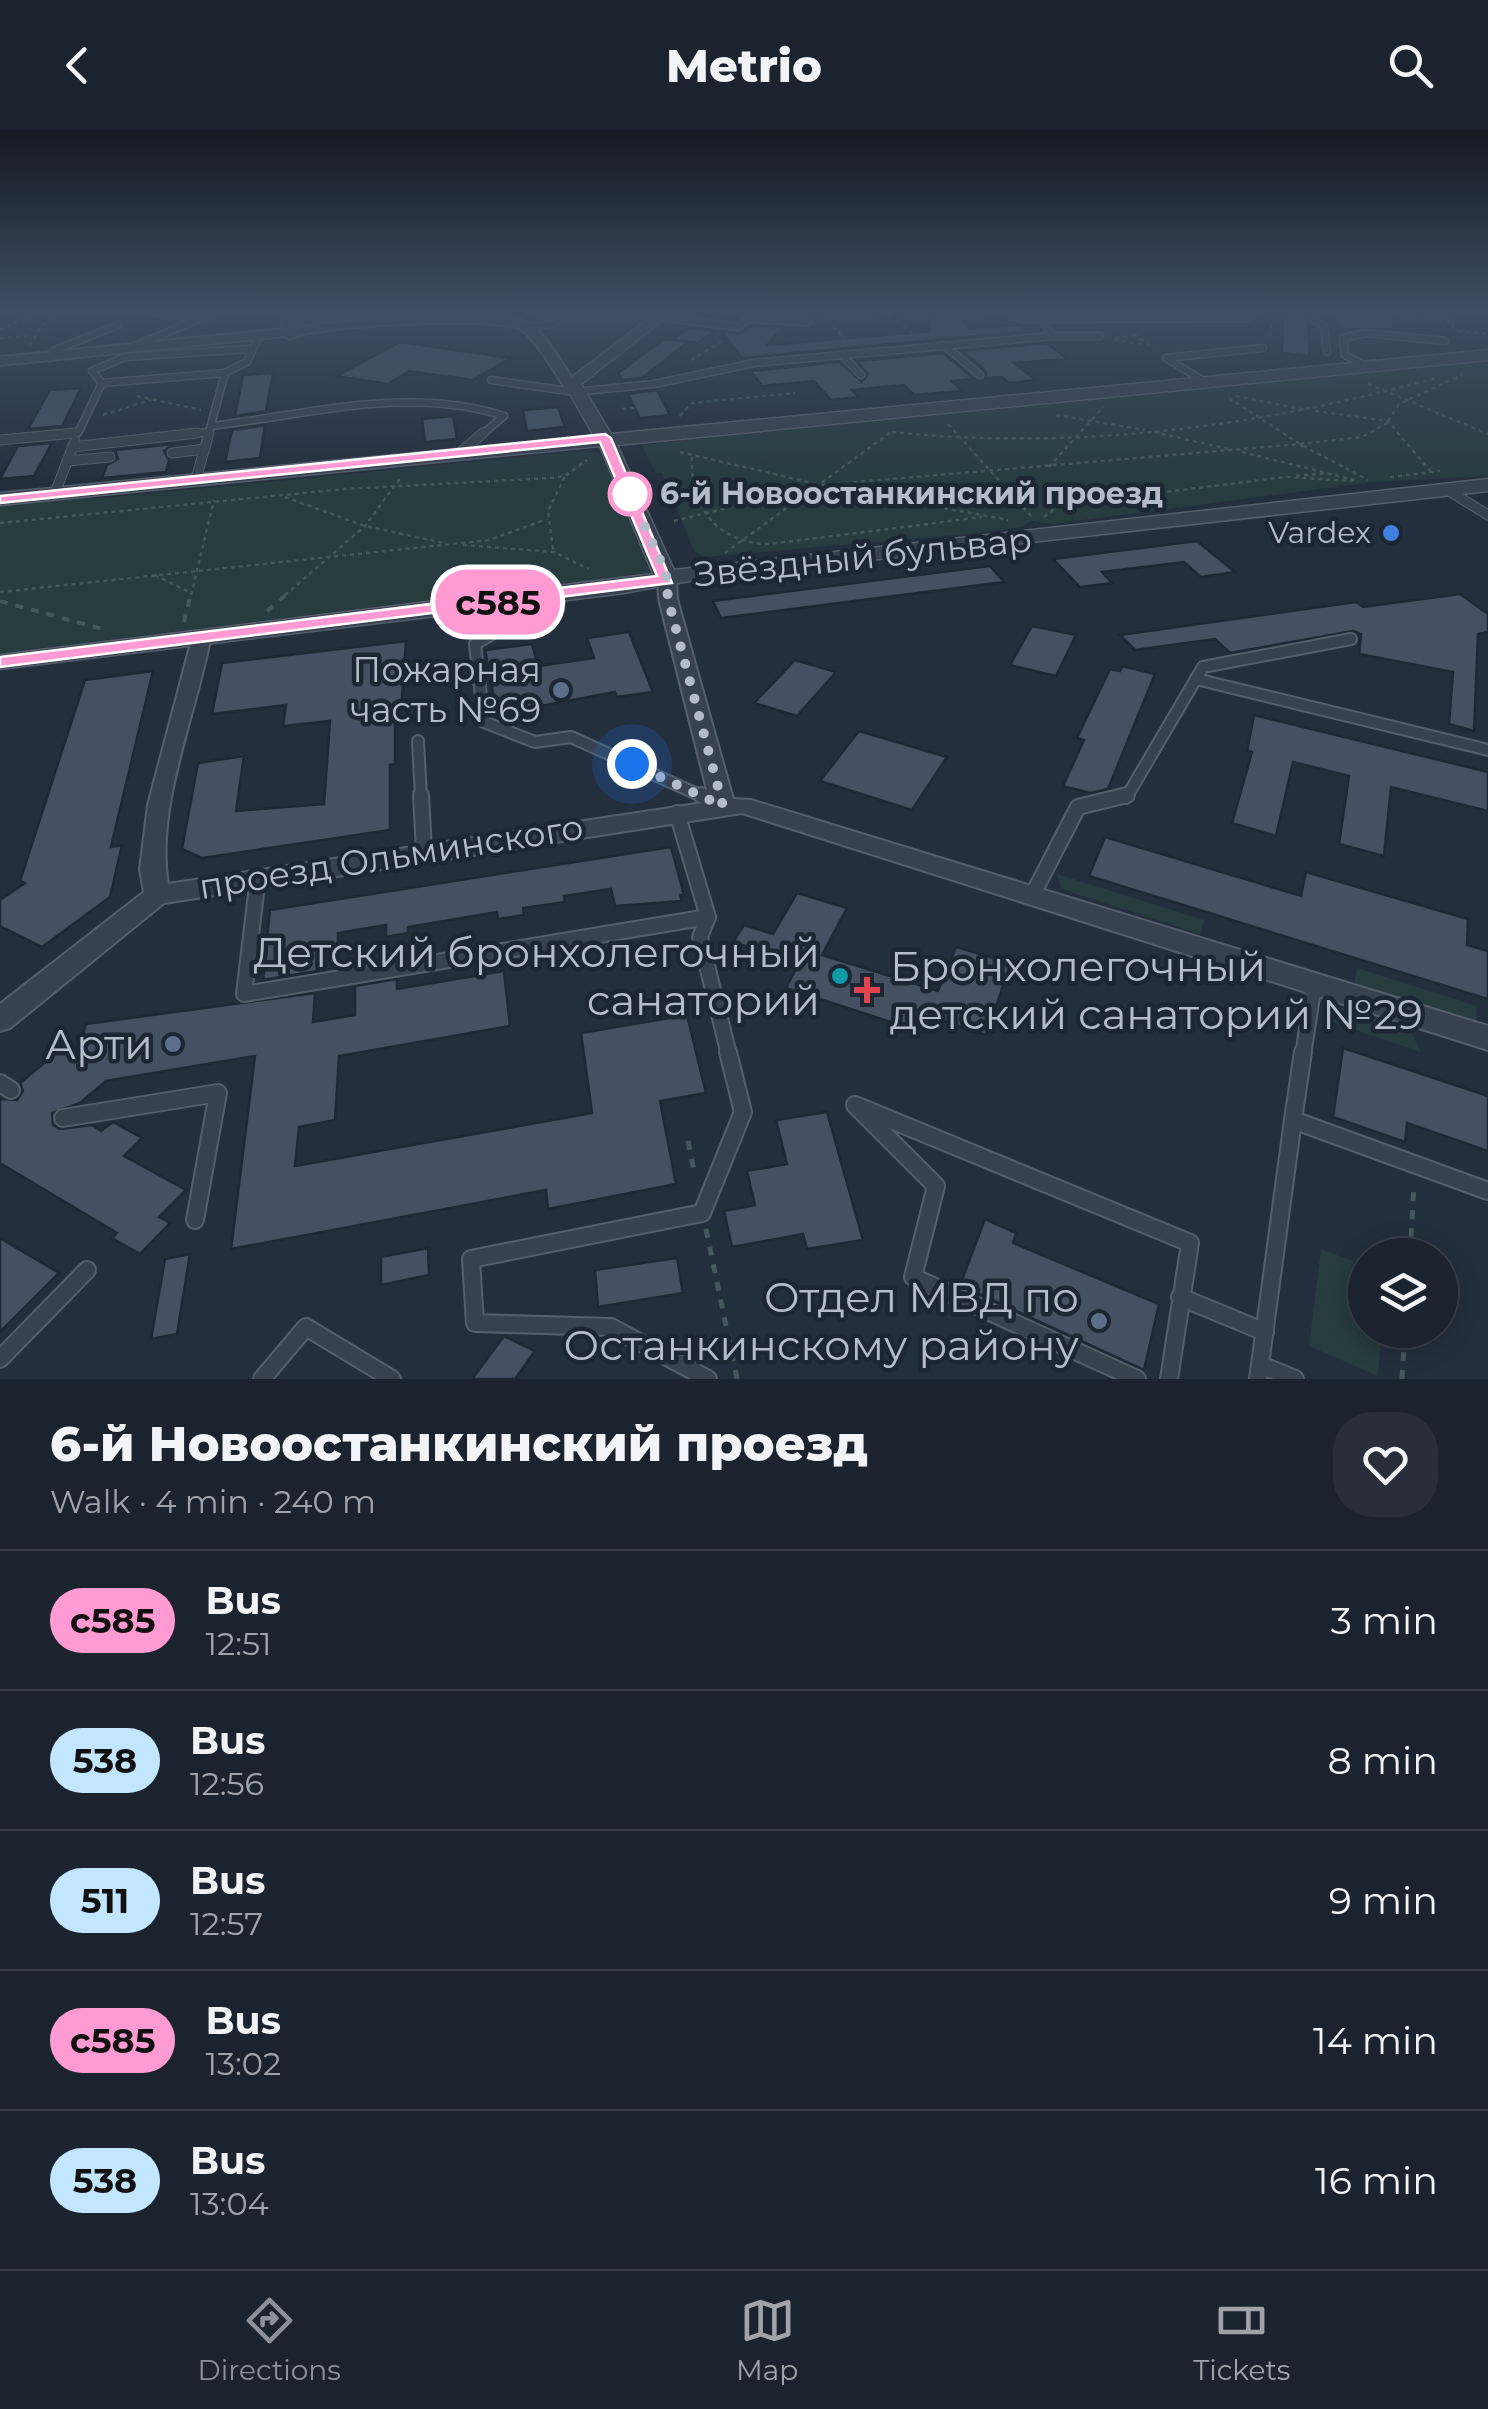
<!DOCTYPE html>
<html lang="en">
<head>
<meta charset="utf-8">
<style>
  :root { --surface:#1b232e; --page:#282f3a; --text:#f1f3f6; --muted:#a0a4aa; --line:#39404a; --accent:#8c9099 }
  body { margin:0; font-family:Montserrat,sans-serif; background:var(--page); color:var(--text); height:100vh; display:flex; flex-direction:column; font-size:38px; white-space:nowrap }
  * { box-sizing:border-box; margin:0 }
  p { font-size:32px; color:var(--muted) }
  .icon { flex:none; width:55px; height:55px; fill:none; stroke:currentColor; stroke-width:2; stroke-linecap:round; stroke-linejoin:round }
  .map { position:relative; height:1249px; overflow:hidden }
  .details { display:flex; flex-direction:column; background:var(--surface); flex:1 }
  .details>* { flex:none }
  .badge { padding:0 20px; border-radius:32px; font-size:35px; line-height:65px }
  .buttons { position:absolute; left:1348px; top:1108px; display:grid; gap:20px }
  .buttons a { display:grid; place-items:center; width:110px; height:110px; border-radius:50%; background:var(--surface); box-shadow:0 5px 25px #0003,0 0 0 2px var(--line); font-size:50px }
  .you { position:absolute; width:50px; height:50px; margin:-25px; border:8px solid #fff; border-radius:50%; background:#1a73e8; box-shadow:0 0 0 15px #1a73e833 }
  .map>.badge { position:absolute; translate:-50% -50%; box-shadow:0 0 0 5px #fff }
  .round { display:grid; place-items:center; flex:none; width:105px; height:105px; border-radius:40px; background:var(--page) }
  .head { display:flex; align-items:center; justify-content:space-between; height:170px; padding:0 50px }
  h1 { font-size:48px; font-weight:800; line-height:75px }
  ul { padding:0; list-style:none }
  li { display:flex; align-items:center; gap:30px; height:140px; padding:0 50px; border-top:2px solid var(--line) }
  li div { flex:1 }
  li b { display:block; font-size:38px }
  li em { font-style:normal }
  li .badge { min-width:110px; font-weight:700; text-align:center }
  header { display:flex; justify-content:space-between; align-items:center; height:130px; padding:0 50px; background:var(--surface); font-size:45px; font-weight:800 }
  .tabs { display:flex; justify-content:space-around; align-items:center; height:140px; border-top:2px solid var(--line); background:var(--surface); font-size:28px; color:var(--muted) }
  .tabs a { display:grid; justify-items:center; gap:5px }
  .tabs .on { color:var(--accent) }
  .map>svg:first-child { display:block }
  .medical { fill:#32303f }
  .green { fill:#263c3f }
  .building { fill:#455162; stroke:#1f2835; stroke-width:2.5 }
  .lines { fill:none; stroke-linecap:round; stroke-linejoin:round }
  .service-far4-casing { stroke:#565f6c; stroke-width:9 }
  .service-far3-casing { stroke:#565f6c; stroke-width:11 }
  .service-far2-casing { stroke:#565f6c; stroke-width:14 }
  .service-far1-casing { stroke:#565f6c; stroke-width:18 }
  .service-casing { stroke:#565f6c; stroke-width:20 }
  .minor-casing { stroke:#565f6c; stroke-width:4 }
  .tertiary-casing { stroke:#565f6c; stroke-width:3 }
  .path-far2 { stroke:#44595c; stroke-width:2.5; stroke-dasharray:4 4; stroke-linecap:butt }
  .path-far1 { stroke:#44595c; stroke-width:4; stroke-dasharray:8 8; stroke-linecap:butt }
  .path { stroke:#44595c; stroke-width:5; stroke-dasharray:9 9; stroke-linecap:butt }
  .service-far4 { stroke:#38414e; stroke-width:6 }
  .service-far3 { stroke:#38414e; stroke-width:9 }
  .service-far2 { stroke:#38414e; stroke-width:10 }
  .service-far1 { stroke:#38414e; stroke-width:14 }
  .service { stroke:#38414e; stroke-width:16 }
  .minor { fill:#38414e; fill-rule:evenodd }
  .tertiary { fill:#38414e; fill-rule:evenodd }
  .line { fill:#ff9ad2; stroke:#fff; stroke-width:2.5 }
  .walk { stroke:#b4bcc9; stroke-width:10; stroke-dasharray:0 18 }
  .stop-dot { fill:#fff; stroke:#ff9ad2; stroke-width:5 }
  .shop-dot { fill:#3f7fe0; stroke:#1d2633; stroke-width:4 }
  .service-dot { fill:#5c6f8a; stroke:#1d2633; stroke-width:4 }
  .culture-dot { fill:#0f9aa8; stroke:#1d2633; stroke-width:4 }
  .health-dot { fill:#e0444e; stroke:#1d2633; stroke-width:4 }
  .labels { text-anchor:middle; stroke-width:9; stroke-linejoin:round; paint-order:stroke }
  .far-stop-label { font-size:30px; font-weight:bold; fill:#b4bcc9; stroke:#1d2633; text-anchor:start }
  .far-poi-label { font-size:30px; fill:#b4bcc9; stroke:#1d2633; text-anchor:end }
  .street-label { font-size:35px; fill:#b4bcc9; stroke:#1d2633 }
  .poi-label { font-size:35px; fill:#b4bcc9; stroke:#1d2633; text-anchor:end }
  .near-poi-label { font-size:42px; fill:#b4bcc9; stroke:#1d2633; text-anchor:end }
</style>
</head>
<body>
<header><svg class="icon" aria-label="back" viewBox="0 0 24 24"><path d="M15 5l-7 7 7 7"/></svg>Metrio<svg class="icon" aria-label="search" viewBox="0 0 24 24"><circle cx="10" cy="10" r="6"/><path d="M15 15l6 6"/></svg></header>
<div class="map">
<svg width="1488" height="1249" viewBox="0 0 1488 1249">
  <rect width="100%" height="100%" fill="#242f3e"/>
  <!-- medical -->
  <polygon class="medical" points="532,179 657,179 615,209 550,203"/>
  <!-- green -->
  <g class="green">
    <polygon points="1488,229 1488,346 1374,352 1053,394 1031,391 1022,397 978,403 704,427 694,421 662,343 656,343 642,315"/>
    <path d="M 584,321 L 599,323 L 606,334 L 650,443 L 0,523 L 0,374 C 37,375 66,365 103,368 Z"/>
    <polygon points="1057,744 1204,790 1200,804 1067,761 1061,757"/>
    <polygon points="1357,838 1477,876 1476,894 1354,855"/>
    <polygon points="1330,874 1410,900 1421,922 1328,891"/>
    <polygon points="1321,1119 1365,1136 1365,1200 1382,1200 1378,1246 1309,1216"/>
  </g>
  <!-- building -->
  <g class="building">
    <polygon points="930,179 955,179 970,199 1017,195 1030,201 742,228 722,202 739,204 750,196 782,198 767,215 930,201"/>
    <polygon points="1283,179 1307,179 1310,226 1282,223"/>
    <polygon points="1333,180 1391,186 1394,199 1340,199"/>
    <polygon points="688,198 714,201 698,213 674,210 688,212 642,248 622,250 618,243 664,209 672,210"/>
    <polygon points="400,212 510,228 473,250 409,241 388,254 337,246"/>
    <polygon points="1047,213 1067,229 1014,233 1036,250 1009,253 1002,247 986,248 985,240 962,221"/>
    <polygon points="943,223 974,249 952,251 962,261 914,265 904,255 852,260 859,267 831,270 814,251 762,256 751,241 839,232 862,252 868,244 857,231"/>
    <polygon points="273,243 266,281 235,286 243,245"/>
    <polygon points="81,258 62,296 28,299 50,260"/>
    <polygon points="657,260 670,285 640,288 628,264"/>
    <polygon points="558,277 565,297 527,301 523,280"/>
    <polygon points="453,286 457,309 425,312 422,289"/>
    <polygon points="265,295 260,328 225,332 232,300"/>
    <polygon points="52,313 34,346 0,349 18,316"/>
    <polygon points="174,314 164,321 169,330 166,342 102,348 107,335 118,329 115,320"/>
    <polygon points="1197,411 1235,442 1201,447 1184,432 1102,442 1112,453 1080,457 1053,429"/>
    <polygon points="990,436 1004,452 721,488 713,471"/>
    <polygon points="1460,464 1488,484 1488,502 1478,504 1474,601 1449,594 1453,542 1359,524 1361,504 1353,501 1230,523 1215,509 1135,520 1120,505 1356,472 1363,477"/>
    <polygon points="1032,496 1076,505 1056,546 1010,535"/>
    <polygon points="629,502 653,562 617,567 615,562 497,584 485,520 532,514 538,536 594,528 587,508"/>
    <polygon points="406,511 401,582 395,583 395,634 390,635 390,700 202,728 182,719 198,633 244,626 236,681 324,674 330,591 283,596 286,575 212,584 222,533"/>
    <polygon points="795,530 836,542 797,586 754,573"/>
    <polygon points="1122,536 1155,544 1108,659 1090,663 1063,656 1084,610 1077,608 1110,539 1120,541"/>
    <polygon points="153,541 111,717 122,715 110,767 42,817 0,796 0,770 25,753 20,751 85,550"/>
    <polygon points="1254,585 1488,642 1488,681 1391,657 1384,726 1339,714 1349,646 1293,632 1276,706 1232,693 1252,622 1247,621"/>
    <polygon points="859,601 947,627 912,680 820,651"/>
    <polygon points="1105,707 1301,766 1306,742 1468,789 1467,815 1488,821 1488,869 1089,746"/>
    <polygon points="671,717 684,765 680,765 682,771 615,776 611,759 564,766 565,772 523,778 524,785 498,789 497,782 408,797 408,803 386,807 386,795 338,803 338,822 318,825 317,841 263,850 270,780"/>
    <polygon points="797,763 847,778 822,825 938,861 956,817 1011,833 986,905 931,887 925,903 786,858 799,833 733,812 744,795 773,804"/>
    <polygon points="504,841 510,896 339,926 335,990 299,997 295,1036 592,983 581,903 687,885 706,963 660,971 676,1054 548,1079 546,1060 231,1119 255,926 106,951 80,973 52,983 53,995 60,999 92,995 101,1001 113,992 142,1008 124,1026 186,1060 159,1087 170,1093 140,1124 112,1108 117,1103 0,1033 0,969 17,970 23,961 20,953 61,919 77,927 86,894 315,863 313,892 355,885 355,856 397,849 397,859"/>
    <polygon points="1343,918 1488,966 1488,1021 1407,993 1405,1012 1333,987"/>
    <polygon points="827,982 863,1110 807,1119 803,1104 732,1117 724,1081 755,1075 747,1041 787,1034 776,990"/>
    <polygon points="985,1089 1016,1103 1013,1113 1159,1174 1144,1240 960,1155"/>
    <polygon points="0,1108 59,1143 0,1202"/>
    <polygon points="428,1118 429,1145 381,1155 381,1127"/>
    <polygon points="190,1124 177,1204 151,1209 165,1129"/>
    <polygon points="677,1128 683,1163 598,1177 595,1140"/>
    <polygon points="504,1206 535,1221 515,1249 472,1249"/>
  </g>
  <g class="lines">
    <!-- service-far4 casing -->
    <g class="service-far4-casing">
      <g id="service-far4">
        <polyline points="134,179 197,189"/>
        <polyline points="480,179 482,183 508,181"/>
        <polyline points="1008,179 1013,187 1026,189 1250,188"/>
        <polyline points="1038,179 1117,179"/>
        <polyline points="1326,179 1314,181 1314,190 1324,196 1327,222"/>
        <polyline points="787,183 792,179"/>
        <polyline points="887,184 889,179"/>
        <polyline points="660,187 738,197 748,189 808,192 810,179"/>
        <polyline points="288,192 424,180 428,187"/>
        <polyline points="528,198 553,194 578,179"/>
        <polyline points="1053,206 1100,206"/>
        <polyline points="945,216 980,245"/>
        <polyline points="133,217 222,179"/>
        <polyline points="842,225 861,245"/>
        <polyline points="50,228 53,221 118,195"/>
        <polyline points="1361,234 1345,225 1343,208 1366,203 1445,211"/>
        <polyline points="491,250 575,262 654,254 754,233 1053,206 1042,189"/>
        <polyline points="1202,250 1166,228 1263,218"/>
        <polyline points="102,253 225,243 247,232 258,208"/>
        <path d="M 211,296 C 306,285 411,255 504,286 L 480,306"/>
        <polyline points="47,306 78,303 102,253 92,241 125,227 250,219"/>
        <polyline points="175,306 209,302"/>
        <polyline points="208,306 225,243"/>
      </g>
    </g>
    <!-- service-far3 casing -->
    <g class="service-far3-casing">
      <g id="service-far3">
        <polyline points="0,310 75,303"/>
        <polyline points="72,317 197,303"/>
        <polyline points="461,322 483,303"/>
        <polyline points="172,323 205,319"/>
        <polyline points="67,331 110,327"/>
        <polyline points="196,349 209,303"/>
        <polyline points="1446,359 1488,385"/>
        <polyline points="55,363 75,311"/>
      </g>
    </g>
    <!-- service-far2 casing -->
    <g class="service-far2-casing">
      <g id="service-far2">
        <polyline points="486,474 492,504 475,514 484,592 535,612 571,607 706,668"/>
        <polyline points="1196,549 1488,620"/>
        <polyline points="418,611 421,668"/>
        <polyline points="1126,668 1203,537 1351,509"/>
      </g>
    </g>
    <!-- service-far1 casing -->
    <g class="service-far1-casing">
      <g id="service-far1">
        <polyline points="421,665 424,721"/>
        <polyline points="701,665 722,675"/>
        <polyline points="258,747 244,864 708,787 677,683"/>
        <polyline points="1033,764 1078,677 1127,665"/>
        <polyline points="708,787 700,807 729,925"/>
        <polyline points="1303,925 1314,854"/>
      </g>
    </g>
    <!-- service casing -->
    <g class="service-casing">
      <g id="service">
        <polyline points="1303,922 1293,990 1488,1061"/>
        <polyline points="0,953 11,960"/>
        <polyline points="63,988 218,963 195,1090"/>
        <polyline points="1180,1167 1265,1202"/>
        <polyline points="0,1229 87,1140"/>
        <polyline points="1261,1235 1295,1249"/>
        <polyline points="262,1249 306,1197 392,1249"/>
        <polyline points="708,1249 611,1197 475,1193 471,1129 702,1083 743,982 728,922"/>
        <polyline points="1137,1249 913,1147 936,1056 855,975 1190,1113 1169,1249"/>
        <polyline points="1258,1249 1293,990"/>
      </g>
    </g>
    <!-- minor casing -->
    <g class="minor-casing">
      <g id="minor">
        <path d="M 280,179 L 292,179 L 295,198 C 342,193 497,169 533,196 C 548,207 567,242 579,258 L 567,261 C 557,246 535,207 520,199 C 495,186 314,195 290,209 L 285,206 L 0,235 L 0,227 L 283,199 Z"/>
        <path d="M 667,445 L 676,450 L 677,469 L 733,669 L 751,670 L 1488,896 L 1488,920 L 742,683 L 164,773 L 10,898 L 0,901 L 0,874 L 144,762 L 140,739 L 148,675 L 193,505 L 207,505 L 210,509 C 196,585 155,678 168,754 L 710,672 L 659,469 L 658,450 Z"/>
      </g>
    </g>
    <!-- tertiary casing -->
    <g class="tertiary-casing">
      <polygon id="tertiary" points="662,179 677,179 581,254 611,304 1488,220 1488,230 617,315 674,440 1488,349 1488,361 700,449 624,463 0,539 0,525 653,444 600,316 0,375 0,363 594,306 564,253"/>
    </g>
    <!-- path-far2 -->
    <g class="path-far2">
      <polyline points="1398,179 1437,184"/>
      <polyline points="1433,179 1452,192 1454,200"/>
      <polyline points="1342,181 1452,192"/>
      <polyline points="903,188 998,186"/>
      <polyline points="823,189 873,188"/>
      <polyline points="828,190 845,209"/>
      <polyline points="897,191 913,204"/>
      <polyline points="0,199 53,179"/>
      <polyline points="1458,201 1488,204"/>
      <polyline points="1134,204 1154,219"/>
      <polyline points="1270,206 1272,188 1299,191"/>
      <polyline points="0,208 32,206"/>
      <polyline points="1115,208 1135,205"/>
      <polyline points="1114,210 1144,215"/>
      <polyline points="29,215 55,179"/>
      <polyline points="691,230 722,211"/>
      <polyline points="876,243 946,237"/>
      <polyline points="1368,254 1488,304"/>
      <polyline points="137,266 201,280"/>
      <polyline points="1236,266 1306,280"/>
      <polyline points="1229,268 1300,314"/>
      <polyline points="622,279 635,278"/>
      <polyline points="1315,281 1388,291 1431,342"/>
      <polyline points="103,285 151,270"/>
      <polyline points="1056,285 1145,300"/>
      <polyline points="680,286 692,273 795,263"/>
      <polyline points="1388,291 1399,274 1462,245"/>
      <polyline points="948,294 1032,387"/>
      <path d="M 892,302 C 1078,321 1257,297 1436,248"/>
      <polyline points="1154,302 1228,319"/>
      <polyline points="1303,317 1300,314 1368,350"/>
      <polyline points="680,322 817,354"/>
      <polyline points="1242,322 1359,351"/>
      <path d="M 692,327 C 690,379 719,414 770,414 L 982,387"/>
      <polyline points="1049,337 1103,277"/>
      <polyline points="1296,346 1326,343"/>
      <polyline points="1390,347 1440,341"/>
      <polyline points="826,356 1008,390"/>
      <polyline points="285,367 365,396 444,413"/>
      <polyline points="1044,387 1060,375 1285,347 1353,351"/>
      <polyline points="674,391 821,355 1300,314 1362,307 1389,292"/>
      <polyline points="0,393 344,359 550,348 565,346 587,330"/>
      <polyline points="463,415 554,422 589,439"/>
      <polyline points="553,419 548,381 565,346"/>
      <polyline points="725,423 891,302"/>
      <polyline points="155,445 191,463"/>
      <polyline points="0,462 489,410 544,390"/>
      <polyline points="191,465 214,370"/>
      <polyline points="285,465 365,396 401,347"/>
    </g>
    <!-- path-far1 -->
    <g class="path-far1">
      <polyline points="0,471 106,500"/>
      <polyline points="267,481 288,463"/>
      <polyline points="184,492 191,463"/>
    </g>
    <!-- path -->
    <g class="path">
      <polyline points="688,1011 695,1046"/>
      <polyline points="706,1099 737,1249"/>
      <polyline points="1410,1125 1414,1055"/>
      <polyline points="1402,1249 1405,1200"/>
    </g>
    <!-- service-far4 -->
    <use href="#service-far4" class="service-far4"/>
    <!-- service-far3 -->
    <use href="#service-far3" class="service-far3"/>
    <!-- service-far2 -->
    <use href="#service-far2" class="service-far2"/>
    <!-- service-far1 -->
    <use href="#service-far1" class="service-far1"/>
    <!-- service -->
    <use href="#service" class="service"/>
    <!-- minor -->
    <use href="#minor" class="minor"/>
    <!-- tertiary -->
    <use href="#tertiary" class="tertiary"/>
  </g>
  <!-- sky -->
  <linearGradient id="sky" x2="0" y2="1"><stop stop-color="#141a22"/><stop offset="0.51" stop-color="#3f4d63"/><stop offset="1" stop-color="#3f4d63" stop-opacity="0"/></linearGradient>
  <rect width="1488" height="353" fill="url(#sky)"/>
  <!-- line -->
  <polygon class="line" points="605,304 611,308 672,453 0,537 0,527 657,446 600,312 0,373 0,366"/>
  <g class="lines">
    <!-- walk -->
    <polyline class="walk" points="630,364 666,443 668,469 723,676 632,634"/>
  </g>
  <!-- markers -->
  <circle class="stop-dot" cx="630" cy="364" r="20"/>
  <circle class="shop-dot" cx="1391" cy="403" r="10"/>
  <g class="service-dot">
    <circle cx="561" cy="560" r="10"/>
    <circle cx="173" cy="914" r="10"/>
    <circle cx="1099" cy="1191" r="10"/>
  </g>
  <circle class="culture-dot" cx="840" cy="846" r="10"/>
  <path class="health-dot" d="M862 845h10v10h10v10h-10v10h-10v-10h-10v-10h10z"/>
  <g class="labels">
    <!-- far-stop labels -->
    <g class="far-stop-label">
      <text x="660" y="374">6-й Новоостанкинский проезд</text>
    </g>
    <!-- far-poi labels -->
    <g class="far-poi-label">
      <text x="1371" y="413">Vardex</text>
    </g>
    <!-- street labels -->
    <g class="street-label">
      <text transform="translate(863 427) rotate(-6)" y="12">Звёздный бульвар</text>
      <text transform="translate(391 727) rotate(-9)" y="12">проезд Ольминского</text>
    </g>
    <!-- poi labels -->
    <g class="poi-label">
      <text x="541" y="552">Пожарная<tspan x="541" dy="40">часть №69</tspan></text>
    </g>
    <!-- near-poi labels -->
    <g class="near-poi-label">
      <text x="820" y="837">Детский бронхолегочный<tspan x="820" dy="48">санаторий</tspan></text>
      <text x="890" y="851" text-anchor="start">Бронхолегочный<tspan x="890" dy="48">детский санаторий №29</tspan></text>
      <text x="153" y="929">Арти</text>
      <text x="1079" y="1182">Отдел МВД по<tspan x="1079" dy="48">Останкинскому району</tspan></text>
    </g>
  </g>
</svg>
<div class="buttons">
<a><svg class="icon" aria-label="layers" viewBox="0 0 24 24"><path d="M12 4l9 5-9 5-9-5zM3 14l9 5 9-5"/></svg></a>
</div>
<div class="you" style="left:632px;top:634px"></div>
<b class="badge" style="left:498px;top:472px;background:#ff9ad2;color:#111">с585</b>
</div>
<section class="details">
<div class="head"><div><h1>6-й Новоостанкинский проезд</h1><p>Walk · 4 min · 240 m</p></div><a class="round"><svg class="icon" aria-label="heart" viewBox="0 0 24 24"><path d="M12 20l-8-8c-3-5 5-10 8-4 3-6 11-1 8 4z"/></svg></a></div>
<ul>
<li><span class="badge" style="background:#ff9ad2;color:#111">с585</span><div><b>Bus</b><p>12:51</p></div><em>3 min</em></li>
<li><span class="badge" style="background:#c2e6ff;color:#111">538</span><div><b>Bus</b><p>12:56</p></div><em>8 min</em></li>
<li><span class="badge" style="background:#c2e6ff;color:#111">511</span><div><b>Bus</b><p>12:57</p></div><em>9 min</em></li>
<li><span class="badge" style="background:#ff9ad2;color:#111">с585</span><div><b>Bus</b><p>13:02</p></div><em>14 min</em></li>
<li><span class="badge" style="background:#c2e6ff;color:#111">538</span><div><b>Bus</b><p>13:04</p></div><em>16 min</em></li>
</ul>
</section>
<nav class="tabs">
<a class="on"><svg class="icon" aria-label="directions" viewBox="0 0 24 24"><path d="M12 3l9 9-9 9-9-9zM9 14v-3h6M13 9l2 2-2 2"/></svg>Directions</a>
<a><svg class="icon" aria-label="map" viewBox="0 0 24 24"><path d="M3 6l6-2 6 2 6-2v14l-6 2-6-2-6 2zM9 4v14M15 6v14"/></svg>Map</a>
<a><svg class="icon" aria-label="tickets" viewBox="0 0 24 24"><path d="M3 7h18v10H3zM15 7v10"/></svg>Tickets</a>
</nav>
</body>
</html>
